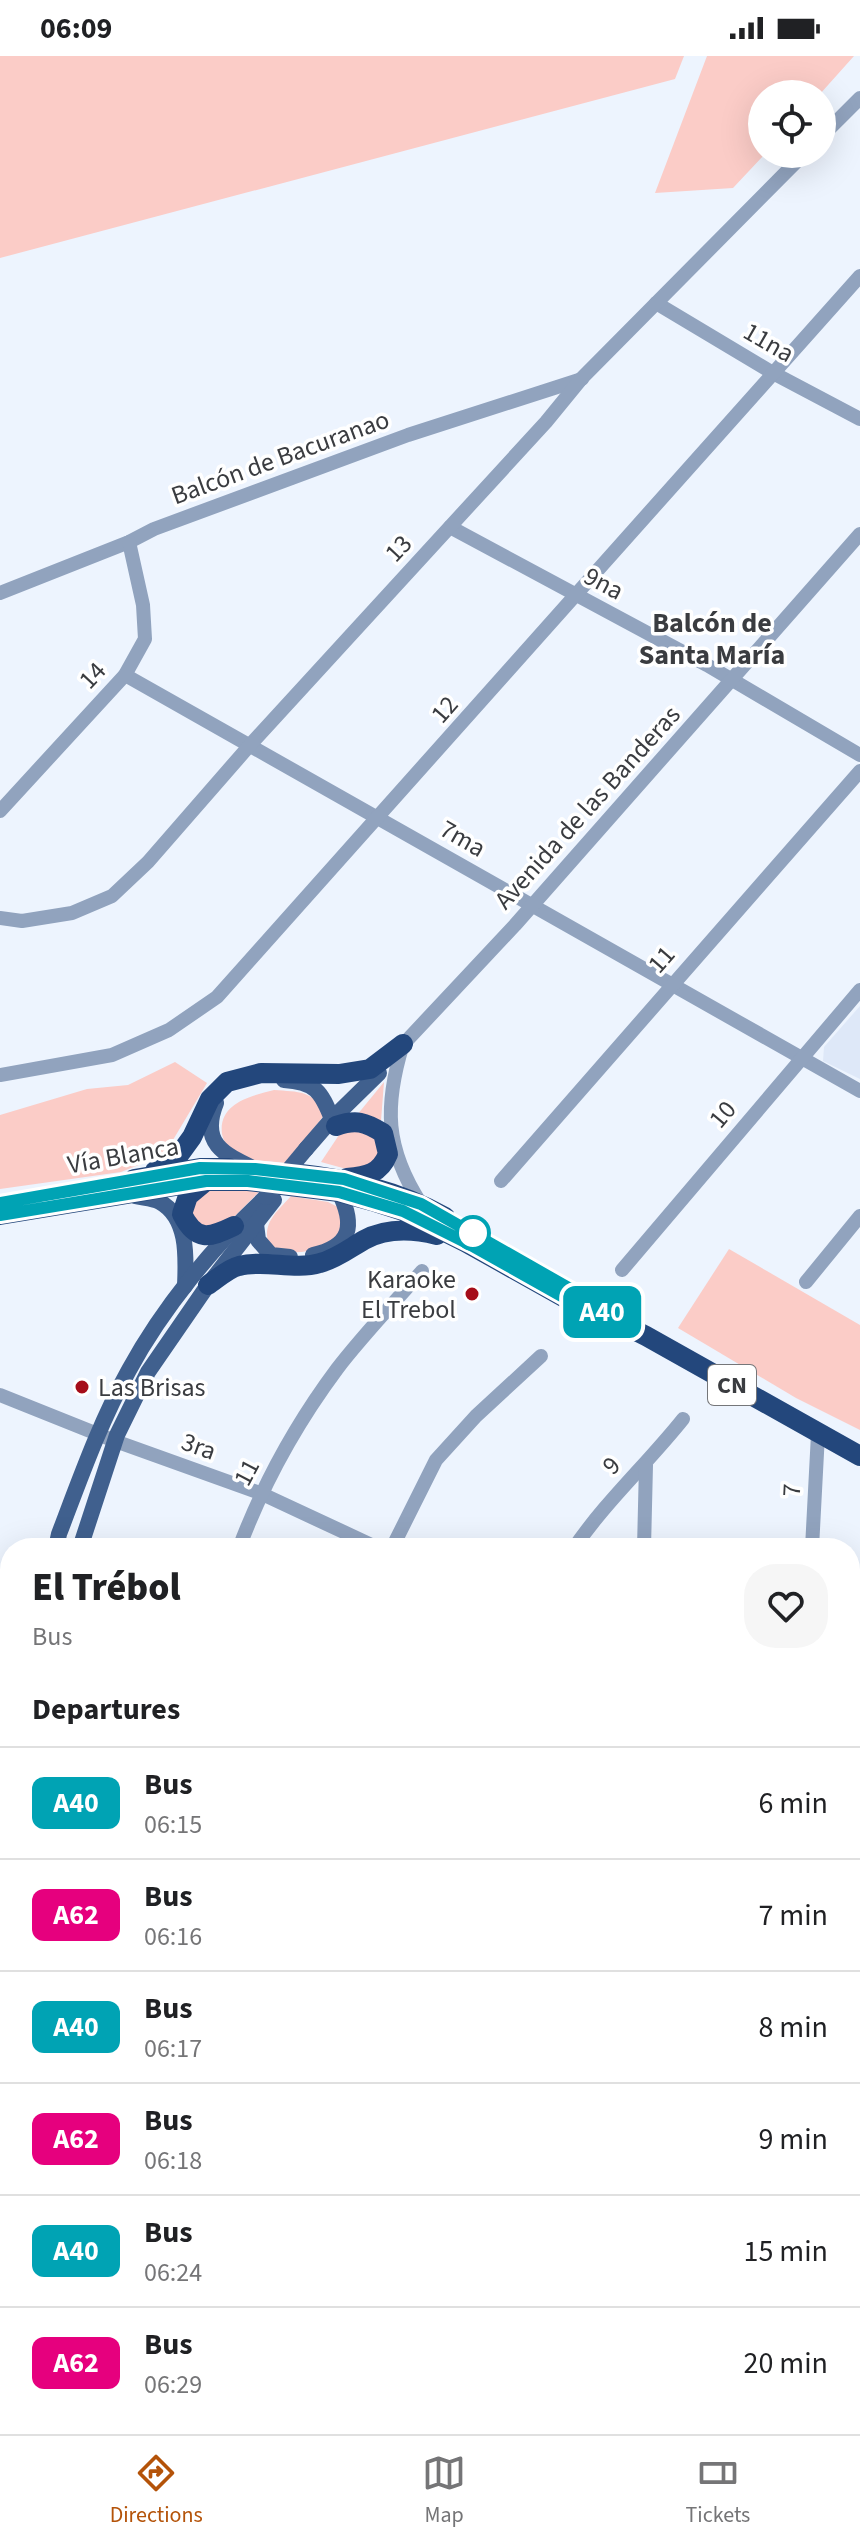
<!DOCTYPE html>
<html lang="en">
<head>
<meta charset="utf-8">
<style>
  :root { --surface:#fff; --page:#f6f6f6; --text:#202124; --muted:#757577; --line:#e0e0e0; --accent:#b45309 }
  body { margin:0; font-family:"Source Sans 3",sans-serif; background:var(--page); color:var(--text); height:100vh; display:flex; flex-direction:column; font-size:30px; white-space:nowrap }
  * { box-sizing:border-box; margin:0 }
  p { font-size:26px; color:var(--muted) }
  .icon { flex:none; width:44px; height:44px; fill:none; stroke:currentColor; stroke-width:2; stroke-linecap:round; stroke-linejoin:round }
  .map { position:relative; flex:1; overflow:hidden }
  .sheet { position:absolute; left:0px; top:1482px; width:860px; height:896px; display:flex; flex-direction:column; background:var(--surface); border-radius:32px 32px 0 0; box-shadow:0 8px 32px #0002 }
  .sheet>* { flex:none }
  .badge { padding:0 16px; border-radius:12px; font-size:28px; line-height:52px }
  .tools { position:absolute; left:748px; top:24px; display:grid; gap:16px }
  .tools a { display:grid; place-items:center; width:88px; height:88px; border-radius:50%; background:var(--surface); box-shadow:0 8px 32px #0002; font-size:40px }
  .map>.badge { position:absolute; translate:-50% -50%; box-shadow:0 0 0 4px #fff }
  h2 { padding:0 32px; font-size:30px; line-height:72px }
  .round { display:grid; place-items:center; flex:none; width:84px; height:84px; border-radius:32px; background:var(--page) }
  .overview { display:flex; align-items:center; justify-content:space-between; height:136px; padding:0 32px }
  h1 { font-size:38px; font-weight:800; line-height:60px }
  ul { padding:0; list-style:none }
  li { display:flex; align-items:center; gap:24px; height:112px; padding:0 32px; border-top:2px solid var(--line) }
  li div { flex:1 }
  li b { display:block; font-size:30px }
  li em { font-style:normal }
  li .badge { min-width:88px; font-weight:700; text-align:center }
  .status { display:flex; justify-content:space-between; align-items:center; height:56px; padding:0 40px; background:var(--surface); direction:ltr }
  .status svg { height:22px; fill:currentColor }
  .tabs { display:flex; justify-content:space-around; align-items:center; height:112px; border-top:2px solid var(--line); background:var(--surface); font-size:22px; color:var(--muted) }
  .tabs a { display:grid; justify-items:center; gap:4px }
  .tabs .active { color:var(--accent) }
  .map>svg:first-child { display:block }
  .built { fill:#dee8f8 }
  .green { fill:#fbccc7 }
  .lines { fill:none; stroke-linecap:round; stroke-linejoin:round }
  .stream { stroke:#bd8480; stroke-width:3 }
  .minor { stroke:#91a3be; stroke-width:14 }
  .major { stroke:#40608e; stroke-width:16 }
  .highway { stroke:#23477c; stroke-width:20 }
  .major-bridge { stroke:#40608e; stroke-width:16 }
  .line-casing { stroke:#fff; stroke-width:18 }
  .line { stroke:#00a3b4; stroke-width:12 }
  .stop-dot { fill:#fff; stroke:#00a3b4; stroke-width:4 }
  .poi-dot { fill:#a50d19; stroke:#fff; stroke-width:3 }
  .labels { text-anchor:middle; stroke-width:7; stroke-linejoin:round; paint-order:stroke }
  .shield { fill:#fff; stroke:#757679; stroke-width:2 }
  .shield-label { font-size:24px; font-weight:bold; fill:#3a3c40 }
  .street-label { font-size:26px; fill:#3a3c40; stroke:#fff }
  .poi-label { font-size:26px; fill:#3a3c40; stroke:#fff; text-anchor:end }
  .neighbourhood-label { font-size:28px; font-weight:bold; fill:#3a3c40; stroke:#fff }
</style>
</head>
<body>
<div class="status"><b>06:09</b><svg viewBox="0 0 49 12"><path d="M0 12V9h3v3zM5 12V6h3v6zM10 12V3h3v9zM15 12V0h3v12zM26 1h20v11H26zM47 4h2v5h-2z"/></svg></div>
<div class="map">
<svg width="860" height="2378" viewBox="0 0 860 2378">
  <rect width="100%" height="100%" fill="#edf4fe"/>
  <!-- built -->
  <polygon class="built" points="860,950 860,1023 823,1005 824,991"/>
  <!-- green -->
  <g class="green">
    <polygon points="0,0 684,0 675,23 0,202"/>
    <polygon points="707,0 854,0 820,38 762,38 762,98 765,98 733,132 655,137"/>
    <polygon points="175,1006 207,1027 164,1099 121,1116 0,1133 0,1059 87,1033 128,1029"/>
    <polygon points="384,1026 381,1065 357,1059"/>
    <path d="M 274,1034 C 299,1036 313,1034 325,1058 L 287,1107 C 273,1105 255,1106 242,1101 C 232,1097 224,1088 222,1078 C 218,1047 251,1040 274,1034 Z"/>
    <polygon points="365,1072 382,1087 377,1109 350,1114 321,1106 341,1076"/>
    <polygon points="239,1134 259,1136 228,1167 216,1174 193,1167 190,1147 205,1135"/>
    <path d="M 291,1140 L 328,1146 L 342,1153 L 340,1180 C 319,1196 295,1201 270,1191 C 260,1168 277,1156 291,1140 Z"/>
    <polygon points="729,1193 860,1269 860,1374 796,1342 678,1272"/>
    <polygon points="0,1910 8,2028 0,2079"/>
    <polygon points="850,2125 856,2125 860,2134 860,2305 850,2304"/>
    <polygon points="80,2368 758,2368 757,2378 88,2378 80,2372"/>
  </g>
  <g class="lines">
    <!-- stream -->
    <g class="stream">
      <polyline points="0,2004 1,2004"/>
      <polyline points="850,2253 860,2254"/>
    </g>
    <!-- minor -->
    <g class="minor">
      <polyline points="822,80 860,42"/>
      <polyline points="656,247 773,317 860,363"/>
      <polyline points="450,471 707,609 860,699"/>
      <polyline points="0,537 129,486 154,473 408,379 582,323"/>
      <polyline points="125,619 860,1035"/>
      <polyline points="0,755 125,619 145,583 143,549 129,486"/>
      <polyline points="0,862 22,865 72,857 112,840 148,806 250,689 546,366 582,322 804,98"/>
      <path d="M 403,988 C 384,1050 385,1092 421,1148"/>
      <polyline points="397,995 515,869 860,478"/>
      <polyline points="0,1019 112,999 169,974 217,941 860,220"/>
      <polyline points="501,1125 860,715"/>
      <polyline points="622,1214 860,934"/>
      <polyline points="806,1226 860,1160"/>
      <polyline points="0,1339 115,1385 260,1437 378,1492"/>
      <path d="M 239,1492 C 263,1428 296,1368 337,1313 C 363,1279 394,1247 422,1215"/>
      <polyline points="392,1492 436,1404 476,1360 541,1300"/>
      <path d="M 574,1492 C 606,1445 648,1407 683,1363"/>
      <polyline points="644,1492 646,1409"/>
      <polyline points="812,1492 818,1378"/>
      <polyline points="850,1738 860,1741"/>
      <polyline points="0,1778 10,1780"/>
      <polyline points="850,2047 860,2050"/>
      <polyline points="774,2378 774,2368"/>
    </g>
    <!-- major -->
    <g class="major">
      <path d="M 284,1024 C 315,1026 321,1035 332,1063"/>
      <path d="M 216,1047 C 200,1087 223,1098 255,1113"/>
      <polyline points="306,1093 332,1063 379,1017"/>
      <path d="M 135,1140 C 143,1142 153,1142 160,1146 C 189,1162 186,1203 185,1230"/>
      <polyline points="256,1168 258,1184 271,1199 290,1201"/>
      <path d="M 313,1199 C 352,1190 355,1169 339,1136"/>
      <path d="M 56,1492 L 59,1478 C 80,1423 100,1366 129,1314 C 162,1253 215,1188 266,1141"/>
      <polyline points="80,1492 117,1379 148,1316 208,1229 274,1144"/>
      <polyline points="3,2378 6,2097 10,2077"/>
      <polyline points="15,2378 47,2375 58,2378"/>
      <polyline points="69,2378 69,2368"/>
    </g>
    <!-- highway -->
    <g class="highway">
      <path d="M 336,1070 C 356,1063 365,1066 383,1077 L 388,1098 C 380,1118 367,1120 347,1122"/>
      <polyline points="155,1115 176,1103 192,1081 210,1043 227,1026 261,1017 339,1018 370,1013 403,988"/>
      <path d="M 293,1117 C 347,1123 397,1134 445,1161"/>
      <polyline points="134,1123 200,1112 229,1112"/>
      <path d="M 206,1125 L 188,1140 L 182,1158 C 196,1186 209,1182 234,1170"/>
      <polyline points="0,1159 206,1125 248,1125 339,1136 372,1145 403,1155 465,1186 583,1252 604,1259 646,1280 860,1400"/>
      <path d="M 208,1229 C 217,1223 229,1212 239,1210 C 266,1203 293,1215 320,1207 C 336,1203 350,1192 364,1184 C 386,1172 413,1173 437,1179"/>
    </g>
    <!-- major-bridge -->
    <polyline class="major-bridge" points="266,1141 306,1093"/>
  </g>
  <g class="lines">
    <!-- line casing -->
    <g class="line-casing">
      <polyline id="line" points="0,1147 200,1112 255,1113 344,1123 421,1148 588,1243 604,1259 583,1252 471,1189 403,1155 339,1136 248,1125 206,1125 0,1159"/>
    </g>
    <!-- line -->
    <use href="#line" class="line"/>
  </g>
  <!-- markers -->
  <circle class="stop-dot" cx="473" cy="1177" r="16"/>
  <g class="poi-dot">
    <circle cx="472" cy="1238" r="8"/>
    <circle cx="82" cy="1331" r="8"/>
  </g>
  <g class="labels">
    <!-- shield labels -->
    <rect class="shield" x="708" y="1309" width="48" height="40" rx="6"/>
    <g class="shield-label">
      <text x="732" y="1337">CN</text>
    </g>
    <!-- street labels -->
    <g class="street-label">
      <text transform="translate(769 286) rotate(30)" y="9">11na</text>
      <text transform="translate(280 401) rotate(-20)" y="9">Balcón de Bacuranao</text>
      <text transform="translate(398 492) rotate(-47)" y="9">13</text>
      <text transform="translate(604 527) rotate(28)" y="9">9na</text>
      <text transform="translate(92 619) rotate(-47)" y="9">14</text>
      <text transform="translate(444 653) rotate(-49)" y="9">12</text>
      <text transform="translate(587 751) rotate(-48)" y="9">Avenida de las Banderas</text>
      <text transform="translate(463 782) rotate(30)" y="9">7ma</text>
      <text transform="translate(661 903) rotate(-49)" y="9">11</text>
      <text transform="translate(722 1058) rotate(-50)" y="9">10</text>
      <text transform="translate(123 1099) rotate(-10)" y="9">Vía Blanca</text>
      <text transform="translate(199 1390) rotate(20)" y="9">3ra</text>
      <text transform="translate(611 1409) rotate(-45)" y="9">9</text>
      <text transform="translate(246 1416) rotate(-62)" y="9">11</text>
      <text transform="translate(791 1434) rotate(-87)" y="9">7</text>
    </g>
    <!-- poi labels -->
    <g class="poi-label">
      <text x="456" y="1232">Karaoke<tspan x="456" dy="30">El Trebol</tspan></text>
      <text x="98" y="1340" text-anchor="start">Las Brisas</text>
    </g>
    <!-- neighbourhood labels -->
    <g class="neighbourhood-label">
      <text x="712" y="576">Balcón de<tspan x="712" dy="32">Santa María</tspan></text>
    </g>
  </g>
</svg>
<div class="tools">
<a><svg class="icon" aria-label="locate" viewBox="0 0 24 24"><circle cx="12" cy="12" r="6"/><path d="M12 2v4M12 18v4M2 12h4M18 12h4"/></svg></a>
</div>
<b class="badge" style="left:602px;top:1256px;background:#00a3b4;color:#fff">A40</b>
<section class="sheet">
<div class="overview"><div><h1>El Trébol</h1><p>Bus</p></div><a class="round"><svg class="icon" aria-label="heart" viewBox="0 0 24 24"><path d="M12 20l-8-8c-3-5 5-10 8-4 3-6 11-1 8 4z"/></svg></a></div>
<h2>Departures</h2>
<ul>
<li><span class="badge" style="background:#00a3b4;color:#fff">A40</span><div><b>Bus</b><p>06:15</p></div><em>6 min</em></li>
<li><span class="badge" style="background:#e6007e;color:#fff">A62</span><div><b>Bus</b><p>06:16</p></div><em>7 min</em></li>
<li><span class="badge" style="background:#00a3b4;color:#fff">A40</span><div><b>Bus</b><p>06:17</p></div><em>8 min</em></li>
<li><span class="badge" style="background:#e6007e;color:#fff">A62</span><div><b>Bus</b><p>06:18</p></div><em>9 min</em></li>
<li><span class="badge" style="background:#00a3b4;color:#fff">A40</span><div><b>Bus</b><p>06:24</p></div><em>15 min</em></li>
<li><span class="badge" style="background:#e6007e;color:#fff">A62</span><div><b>Bus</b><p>06:29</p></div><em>20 min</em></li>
</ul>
</section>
</div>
<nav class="tabs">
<a class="active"><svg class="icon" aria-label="directions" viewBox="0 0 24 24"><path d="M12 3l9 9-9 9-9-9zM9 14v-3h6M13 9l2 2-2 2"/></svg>Directions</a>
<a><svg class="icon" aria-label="map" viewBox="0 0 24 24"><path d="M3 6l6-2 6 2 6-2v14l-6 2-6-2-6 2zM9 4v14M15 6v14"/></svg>Map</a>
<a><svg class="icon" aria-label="tickets" viewBox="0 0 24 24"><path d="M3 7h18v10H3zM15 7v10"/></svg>Tickets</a>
</nav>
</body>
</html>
